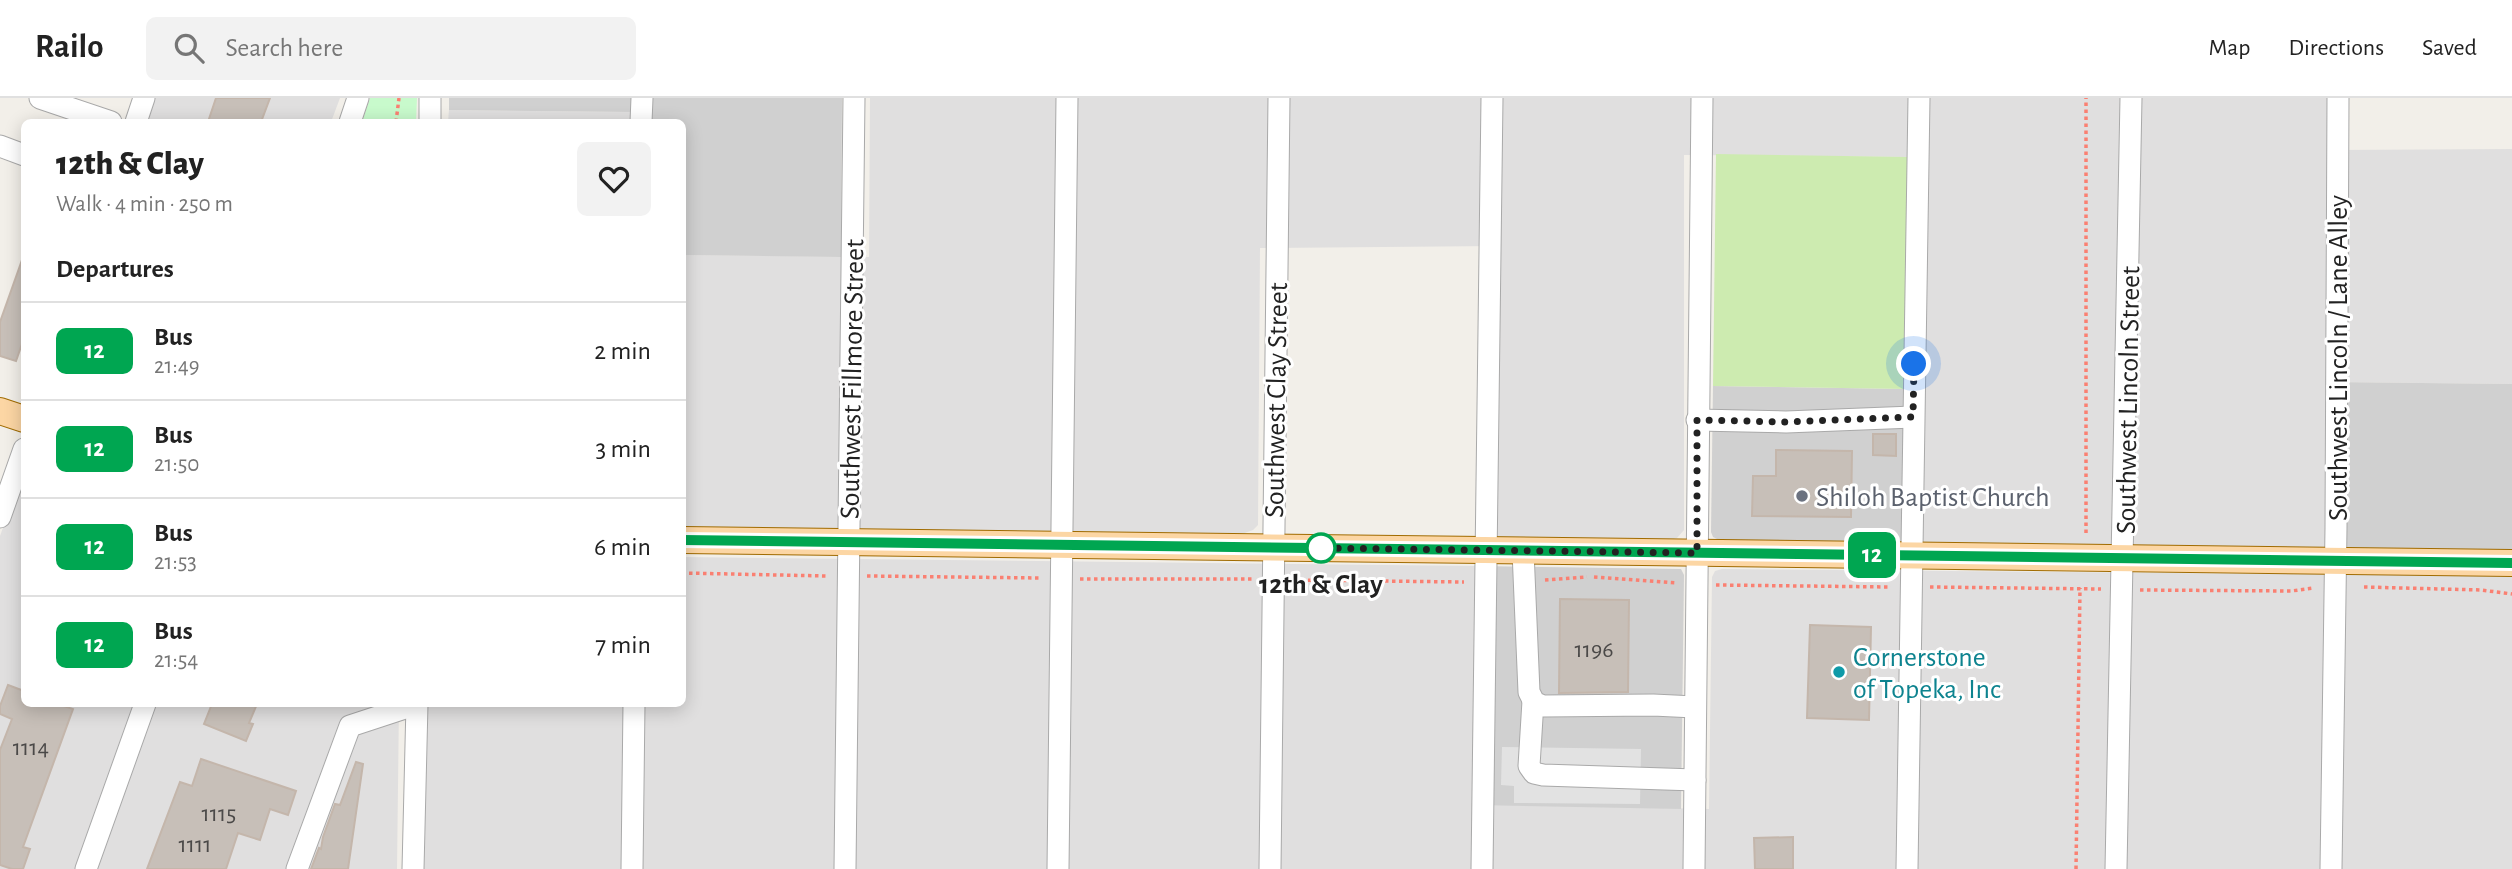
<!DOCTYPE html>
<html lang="en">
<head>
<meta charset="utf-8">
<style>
  :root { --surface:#fff; --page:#f2f2f2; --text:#222; --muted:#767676; --line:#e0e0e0 }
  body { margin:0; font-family:"Alegreya Sans",sans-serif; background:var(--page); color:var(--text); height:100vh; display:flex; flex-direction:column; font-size:26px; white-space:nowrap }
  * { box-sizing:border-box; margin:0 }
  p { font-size:23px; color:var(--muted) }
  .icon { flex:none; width:38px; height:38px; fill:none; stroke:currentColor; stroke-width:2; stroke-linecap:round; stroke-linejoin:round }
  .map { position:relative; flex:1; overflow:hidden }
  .sheet { position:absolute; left:21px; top:21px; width:665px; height:588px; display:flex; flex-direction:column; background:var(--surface); border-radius:10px; box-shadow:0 4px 18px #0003 }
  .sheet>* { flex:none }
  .badge { padding:0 14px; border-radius:10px; font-size:24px; line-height:46px }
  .you { position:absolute; width:35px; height:35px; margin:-18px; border:5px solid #fff; border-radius:50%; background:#1a73e8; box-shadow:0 0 0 10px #1a73e833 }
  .map>.badge { position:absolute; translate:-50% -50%; box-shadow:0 0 0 4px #fff }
  h2 { padding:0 35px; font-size:26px; line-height:63px }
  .round { display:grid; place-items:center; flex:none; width:74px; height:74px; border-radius:10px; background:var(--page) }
  .headline { display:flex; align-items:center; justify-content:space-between; height:119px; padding:0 35px }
  h1 { font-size:33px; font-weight:800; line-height:52px }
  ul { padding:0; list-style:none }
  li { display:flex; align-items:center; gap:21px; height:98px; padding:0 35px; border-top:2px solid var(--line) }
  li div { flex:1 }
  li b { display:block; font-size:26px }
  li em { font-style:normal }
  li .badge { min-width:77px; font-weight:700; text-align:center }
  header { display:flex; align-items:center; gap:42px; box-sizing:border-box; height:98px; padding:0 35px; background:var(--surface); border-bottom:2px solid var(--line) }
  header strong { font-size:33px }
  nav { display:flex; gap:38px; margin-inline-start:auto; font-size:24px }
  .search { width:490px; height:63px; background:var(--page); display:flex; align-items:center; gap:18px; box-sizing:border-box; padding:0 24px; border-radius:10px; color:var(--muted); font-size:26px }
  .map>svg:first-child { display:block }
  .residential { fill:#e0dfdf }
  .religious { fill:#d0d0d0 }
  .grass { fill:#cdebb0 }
  .park { fill:#c8facc }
  .parking { fill:#e2e2e2 }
  .building { fill:#c7bfb8; stroke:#c4b6ab; stroke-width:2 }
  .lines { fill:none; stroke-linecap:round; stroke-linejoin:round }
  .minor-casing { stroke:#a9a9a9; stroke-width:23 }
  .major-casing { stroke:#a06b00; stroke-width:28 }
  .path { stroke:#fa8072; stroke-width:3.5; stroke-dasharray:3.5 3.5; stroke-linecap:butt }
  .minor { stroke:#fff; stroke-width:21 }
  .major { stroke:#fcd6a4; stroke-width:26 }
  .line-casing { stroke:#fff; stroke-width:16 }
  .line { stroke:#00a651; stroke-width:10 }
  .walk { stroke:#222; stroke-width:7; stroke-dasharray:0 12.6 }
  .worship-dot { fill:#6b7280; stroke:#fff; stroke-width:2.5 }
  .stop-dot { fill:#fff; stroke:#00a651; stroke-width:3.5 }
  .culture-dot { fill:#0f9aa8; stroke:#fff; stroke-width:2.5 }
  .labels { text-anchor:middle; stroke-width:6; stroke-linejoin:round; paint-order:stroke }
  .number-label { font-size:24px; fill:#4b4948 }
  .street-label { font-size:28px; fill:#222; stroke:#fff }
  .worship-label { font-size:28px; fill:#5b616d; stroke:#fff; text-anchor:start }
  .stop-label { font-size:28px; font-weight:bold; fill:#222; stroke:#fff }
  .culture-label { font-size:28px; fill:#0d838f; stroke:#fff; text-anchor:start }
</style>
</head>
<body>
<header>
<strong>Railo</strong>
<div class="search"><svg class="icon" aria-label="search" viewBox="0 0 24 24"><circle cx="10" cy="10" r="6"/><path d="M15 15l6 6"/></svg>Search here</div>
<nav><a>Map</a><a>Directions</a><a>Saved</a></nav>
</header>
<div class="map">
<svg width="2512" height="771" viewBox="0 0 2512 771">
  <rect width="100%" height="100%" fill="#f2efe9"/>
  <!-- residential -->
  <g class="residential">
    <polygon points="152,0 340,0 331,24 143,24"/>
    <polygon points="870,0 2331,0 2332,52 2512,51 2512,286 2332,284 2330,450 1931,446 1921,443 1909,59 1684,57 1684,432 1677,440 1668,443 1493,439 1496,148 1260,150 1258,427 1253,432 1242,436 683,429 683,157 869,159"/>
    <polygon points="449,12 633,14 633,24 448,24"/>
    <polygon points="24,371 24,606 399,606 397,771 0,771 0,438"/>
    <polygon points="683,459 1477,468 1477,706 1709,711 1712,479 1715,473 1722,471 2512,478 2512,771 424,771 426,606 682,606"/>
  </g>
  <!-- religious -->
  <g class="religious">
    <polygon points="449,0 634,0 633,14 449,12"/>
    <polygon points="649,0 842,0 841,159 683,157 682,24 649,24"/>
    <polygon points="2331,284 2512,286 2512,454 2330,450"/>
    <polygon points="1713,288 1906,291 1904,446 1721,443 1713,439 1711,434"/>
    <polygon points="1477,468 1681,471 1684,477 1681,711 1476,707"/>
  </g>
  <!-- grass -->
  <polygon class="grass" points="1716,56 1909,59 1906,291 1713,288"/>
  <!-- park -->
  <polygon class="park" points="370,0 417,0 416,24 362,24"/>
  <!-- parking -->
  <polygon class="parking" points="1502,649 1641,651 1640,706 1514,705 1514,688 1501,687"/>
  <!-- building -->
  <g class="building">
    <polygon points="216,0 270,0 261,24 208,24"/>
    <polygon points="22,162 24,162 24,240 16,263 0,258 0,224"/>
    <polygon points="1873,336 1896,336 1896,358 1873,357"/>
    <polygon points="1776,352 1852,353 1851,419 1752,418 1753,378 1776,378"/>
    <polygon points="1560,501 1629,502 1628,594 1559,595"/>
    <polygon points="1810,527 1871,529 1869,622 1807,620"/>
    <polygon points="8,587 24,593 24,606 58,606 73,611 23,749 30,751 23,771 12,771 0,767 0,652 12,621 0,616 0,608"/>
    <polygon points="212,606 257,606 249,625 253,626 246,643 204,626"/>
    <polygon points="201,661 296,693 288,717 270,711 260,742 238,735 226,771 147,771 180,684 192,688"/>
    <polygon points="356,664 363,666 348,771 311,771 319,750 321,751 323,739 335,706 340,707"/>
    <polygon points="1793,739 1793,771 1755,771 1754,740"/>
  </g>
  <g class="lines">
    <!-- minor casing -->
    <g class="minor-casing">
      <g id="minor">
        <polyline points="40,0 111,24"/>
        <polyline points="136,24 144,0"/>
        <polyline points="350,24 358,0"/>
        <polyline points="430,24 430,0"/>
        <polyline points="641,24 642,0"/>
        <polyline points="0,48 24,57"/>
        <polyline points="1697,322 1786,324 1913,319"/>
        <polyline points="0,419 24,351"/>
        <polyline points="1523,453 1529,594 1534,604 1543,608 1653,607 1695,609"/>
        <polyline points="1533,603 1529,668 1534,675 1543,677 1695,682"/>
        <polyline points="86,771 145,606"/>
        <polyline points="297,771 350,628 417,606"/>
        <polyline points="413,771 417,606"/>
        <polyline points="632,771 634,606"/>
        <polyline points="845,771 854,0"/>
        <polyline points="1058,771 1067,0"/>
        <polyline points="1270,771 1279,0"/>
        <polyline points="1482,771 1492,0"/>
        <polyline points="1694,771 1702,0"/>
        <polyline points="1907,771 1919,0"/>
        <polyline points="2116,771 2131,0"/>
        <polyline points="2331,771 2336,430 2338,0"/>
      </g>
    </g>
    <!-- major casing -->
    <g class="major-casing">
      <g id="major">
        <polyline points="0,313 24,321"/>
        <polyline points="682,442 2512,465"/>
      </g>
    </g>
    <!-- path -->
    <g class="path">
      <polyline points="396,24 399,0"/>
      <polyline points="2086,435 2086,0"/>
      <polyline points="682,475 827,478"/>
      <polyline points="867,478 1041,480"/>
      <polyline points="1594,479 1677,485"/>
      <polyline points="1080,481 1254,481"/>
      <polyline points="1294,482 1464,484"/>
      <polyline points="1545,482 1587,479"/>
      <polyline points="1716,487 1891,489"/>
      <polyline points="1930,489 2101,491"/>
      <polyline points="2364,489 2481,492 2512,496"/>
      <polyline points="2140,492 2291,493 2314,490"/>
      <polyline points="2076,771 2080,490"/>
    </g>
    <!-- minor -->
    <use href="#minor" class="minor"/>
    <!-- major -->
    <use href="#major" class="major"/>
  </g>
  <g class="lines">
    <!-- line casing -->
    <g class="line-casing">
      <polyline id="line" points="682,442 2512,465"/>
    </g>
    <!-- line -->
    <use href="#line" class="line"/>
    <!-- walk -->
    <polyline class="walk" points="1321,450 1317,450 1697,455 1697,322 1786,324 1913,319 1914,266"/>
  </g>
  <!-- markers -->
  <circle class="worship-dot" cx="1802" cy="398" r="7"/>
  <circle class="stop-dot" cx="1321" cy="450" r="14"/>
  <circle class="culture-dot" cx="1839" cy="574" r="7"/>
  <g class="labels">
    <!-- number labels -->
    <g class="number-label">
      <text x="1594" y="559">1196</text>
      <text x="31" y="657">1114</text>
      <text x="219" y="723">1115</text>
      <text x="195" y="754">1111</text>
    </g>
    <!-- street labels -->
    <g class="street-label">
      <text transform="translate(2337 260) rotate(-90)" y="10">Southwest Lincoln / Lane Alley</text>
      <text transform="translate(851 281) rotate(-89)" y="10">Southwest Fillmore Street</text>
      <text transform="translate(1275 302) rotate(-89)" y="10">Southwest Clay Street</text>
      <text transform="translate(2127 302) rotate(-89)" y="10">Southwest Lincoln Street</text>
    </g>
    <!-- worship labels -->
    <g class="worship-label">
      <text x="1816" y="408">Shiloh Baptist Church</text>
    </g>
    <!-- stop labels -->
    <g class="stop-label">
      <text x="1321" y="495">12th &amp; Clay</text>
    </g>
    <!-- culture labels -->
    <g class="culture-label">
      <text x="1853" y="568">Cornerstone<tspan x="1853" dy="32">of Topeka, Inc</tspan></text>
    </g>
  </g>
</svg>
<div class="you" style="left:1914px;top:266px"></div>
<b class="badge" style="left:1872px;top:457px;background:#00a651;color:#fff">12</b>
<section class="sheet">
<div class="headline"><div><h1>12th &amp; Clay</h1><p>Walk · 4 min · 250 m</p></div><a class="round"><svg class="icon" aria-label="heart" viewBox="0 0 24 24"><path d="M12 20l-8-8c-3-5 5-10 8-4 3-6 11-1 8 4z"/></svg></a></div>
<h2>Departures</h2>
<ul>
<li><span class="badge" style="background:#00a651;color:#fff">12</span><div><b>Bus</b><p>21:49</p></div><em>2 min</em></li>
<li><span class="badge" style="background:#00a651;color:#fff">12</span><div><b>Bus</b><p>21:50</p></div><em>3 min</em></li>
<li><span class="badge" style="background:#00a651;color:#fff">12</span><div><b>Bus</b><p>21:53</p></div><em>6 min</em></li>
<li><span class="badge" style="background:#00a651;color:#fff">12</span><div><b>Bus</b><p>21:54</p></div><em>7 min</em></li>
</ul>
</section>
</div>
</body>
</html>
